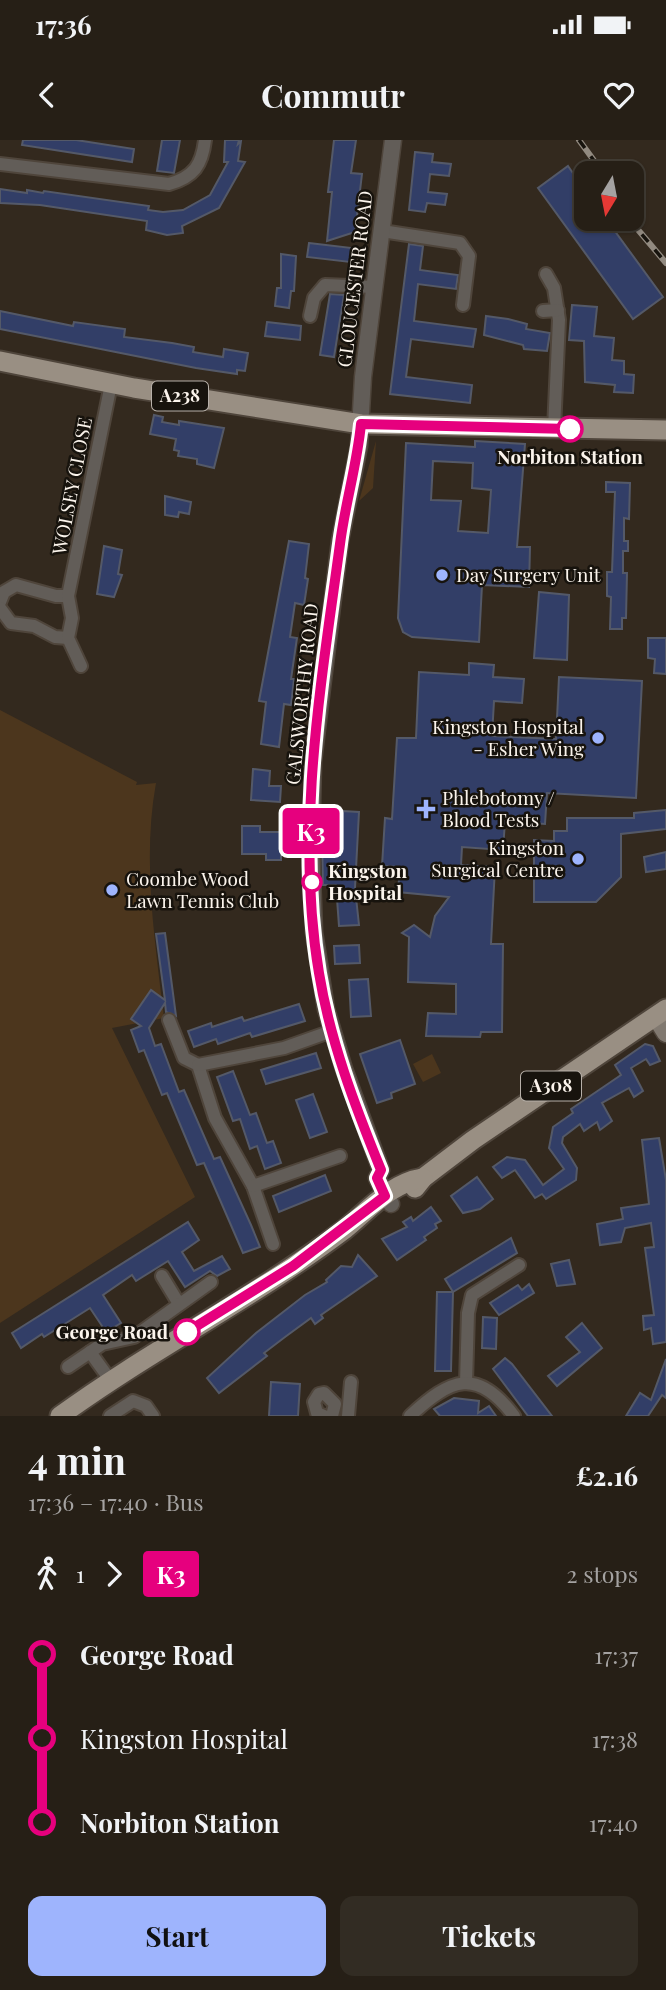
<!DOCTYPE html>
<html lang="en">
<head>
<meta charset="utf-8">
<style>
  :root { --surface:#261f16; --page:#322c23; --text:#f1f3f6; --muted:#a4a2a1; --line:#423d35; --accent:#9eb4fd }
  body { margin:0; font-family:"Playfair Display",serif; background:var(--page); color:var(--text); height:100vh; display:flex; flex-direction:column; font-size:26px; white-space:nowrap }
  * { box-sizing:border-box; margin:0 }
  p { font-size:23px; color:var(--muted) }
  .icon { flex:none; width:38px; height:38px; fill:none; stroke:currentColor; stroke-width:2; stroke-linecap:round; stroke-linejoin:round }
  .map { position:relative; height:1276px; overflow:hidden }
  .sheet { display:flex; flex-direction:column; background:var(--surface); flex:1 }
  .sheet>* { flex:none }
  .badge { padding:0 14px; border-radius:5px; font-size:24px; line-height:46px }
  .needle { width:46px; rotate:190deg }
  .controls { position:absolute; left:574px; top:21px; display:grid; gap:14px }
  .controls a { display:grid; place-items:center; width:70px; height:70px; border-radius:14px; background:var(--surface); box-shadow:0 2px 5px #0004,0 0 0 2px var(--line); font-size:35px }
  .map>.badge { position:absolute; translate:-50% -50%; box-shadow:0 0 0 4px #fff }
  .legs { display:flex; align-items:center; gap:10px; height:77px; padding:0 28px; font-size:23px }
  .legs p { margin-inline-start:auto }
  .headline { display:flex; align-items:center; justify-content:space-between; height:119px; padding:0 28px }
  h1 { font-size:38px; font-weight:700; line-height:52px }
  .action { display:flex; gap:14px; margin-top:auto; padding:14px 28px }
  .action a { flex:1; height:80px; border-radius:14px; background:var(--accent); color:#111; font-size:28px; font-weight:700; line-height:80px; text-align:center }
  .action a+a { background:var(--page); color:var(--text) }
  ul { padding:0 28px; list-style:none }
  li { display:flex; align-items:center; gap:24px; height:84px; font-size:26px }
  li i { display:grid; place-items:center; width:10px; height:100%; margin:0 9px; background:currentColor }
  li i::after { content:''; width:18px; height:18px; margin:-9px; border:5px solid; border-radius:50%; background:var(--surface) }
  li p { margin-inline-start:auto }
  li:first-child i { background:linear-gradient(#0000 50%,currentColor 0) }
  li:last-child i { background:linear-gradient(currentColor 50%,#0000 0) }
  .status { display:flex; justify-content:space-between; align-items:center; height:49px; padding:0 35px; background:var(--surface); direction:ltr }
  .status svg { height:19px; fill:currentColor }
  header { display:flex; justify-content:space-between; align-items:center; height:91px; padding:0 28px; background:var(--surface); font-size:32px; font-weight:700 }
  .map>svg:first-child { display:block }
  .green { fill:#4c361d }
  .building { fill:#323e67; stroke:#545968; stroke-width:2; fill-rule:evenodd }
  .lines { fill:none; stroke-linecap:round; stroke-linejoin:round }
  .minor-casing { stroke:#4f453b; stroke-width:16 }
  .tertiary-casing { stroke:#4f453b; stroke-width:19 }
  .secondary-casing { stroke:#4f453b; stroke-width:21 }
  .primary-casing { stroke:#4f453b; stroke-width:23 }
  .minor { stroke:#625d58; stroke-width:12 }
  .tertiary { stroke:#625d58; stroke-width:16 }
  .secondary { stroke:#817970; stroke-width:18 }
  .primary { stroke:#998f83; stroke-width:19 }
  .rail-casing { stroke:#928a80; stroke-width:6 }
  .rail { stroke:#17130d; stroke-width:3.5; stroke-dasharray:10; stroke-linecap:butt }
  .line-1-casing { stroke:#fff; stroke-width:16 }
  .line-1 { stroke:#e6007e; stroke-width:10 }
  .stop-1-dot { fill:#fff; stroke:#e6007e; stroke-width:3.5 }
  .poi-dot { fill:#9eb4fd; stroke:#17130d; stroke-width:2.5 }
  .labels { text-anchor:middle; stroke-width:5; stroke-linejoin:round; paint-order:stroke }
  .shield { fill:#17130d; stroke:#b7b0a9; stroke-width:2 }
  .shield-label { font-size:18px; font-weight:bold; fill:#fbf4ec }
  .street-label { font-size:19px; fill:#fbf4ec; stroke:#17130d }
  .stop-label { font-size:19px; font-weight:bold; fill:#fbf4ec; stroke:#17130d }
  .poi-label { font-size:19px; fill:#fbf4ec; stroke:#17130d; text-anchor:start }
</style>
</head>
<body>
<div class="status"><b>17:36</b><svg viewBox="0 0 49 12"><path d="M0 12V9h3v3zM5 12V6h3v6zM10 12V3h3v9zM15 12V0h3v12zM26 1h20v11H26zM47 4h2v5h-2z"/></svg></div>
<header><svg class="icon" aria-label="back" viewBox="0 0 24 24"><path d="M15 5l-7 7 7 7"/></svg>Commutr<svg class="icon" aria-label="heart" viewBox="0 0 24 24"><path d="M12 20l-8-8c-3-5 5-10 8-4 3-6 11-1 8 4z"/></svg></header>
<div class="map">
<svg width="666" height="1276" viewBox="0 0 666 1276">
  <rect width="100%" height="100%" fill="#33291e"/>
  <!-- green -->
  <g class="green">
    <polygon points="376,301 373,348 359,361"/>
    <path d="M 0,570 L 137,642 L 136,645 L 156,643 C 142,720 155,801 164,878 L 112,888 L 195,1057 L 0,1183 Z"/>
    <polygon points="432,914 441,933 423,942 413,924"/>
  </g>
  <!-- building -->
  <g class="building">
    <polygon points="23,0 76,0 134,9 132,22 22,5"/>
    <polygon points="162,0 180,0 174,33 157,31"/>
    <polygon points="225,0 239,0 238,4 241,1 238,21 245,22 219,68 182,86 183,93 167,95 146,90 147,81 40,65 0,63 0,49 27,53 27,50 43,53 44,51 149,66 148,70 163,72 183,70 210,55 228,22 224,22"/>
    <polygon points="334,0 356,0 351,33 362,34 355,92 327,101 332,52 328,52"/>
    <polygon points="415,12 433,14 432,22 451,24 449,36 430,34 428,52 447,54 445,65 427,63 425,72 409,70"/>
    <polygon points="568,26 586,52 586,79 606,79 663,157 633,179 538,48"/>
    <polygon points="309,103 352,108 350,122 307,117"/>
    <polygon points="409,104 423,106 420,130 458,135 456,149 418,144 414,181 476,189 473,207 411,199 406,237 472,245 470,263 390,254"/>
    <polygon points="281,114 296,116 294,151 291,151 289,168 275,166 277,148 281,148"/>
    <polygon points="330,154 344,155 334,217 320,215"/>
    <polygon points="572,165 597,167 594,196 614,198 612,220 624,221 624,234 634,235 633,253 614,252 615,245 585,242 584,201 569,200"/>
    <polygon points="0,171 73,186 74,182 125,189 124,197 172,203 194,207 193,212 223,217 224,209 248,213 245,231 237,230 237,234 196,228 0,189"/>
    <polygon points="486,176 508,179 527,184 526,189 550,193 547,211 524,209 523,205 484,195"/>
    <polygon points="267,182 301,186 300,200 265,196"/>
    <polygon points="154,275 163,277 162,282 179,285 179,281 224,288 214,328 197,324 197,319 178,316 179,311 174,310 176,299 150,294"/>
    <path d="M 475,301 L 525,304 L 517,407 L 530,407 L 529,447 L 482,445 L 479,502 L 412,497 L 403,492 L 398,478 L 406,303 L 475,307 ZM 433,321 L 473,323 L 472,348 L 491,350 L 488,393 L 458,391 L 461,361 L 431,360 Z"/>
    <polygon points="606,342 630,343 629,379 624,378 624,401 628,401 628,411 623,411 623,433 627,433 626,478 622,478 622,489 610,489 611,457 607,456 607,432 612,432 615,352 606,352"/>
    <polygon points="165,356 191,362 189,374 179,372 178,377 165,375"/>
    <polygon points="289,401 309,404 305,438 308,439 304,465 295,463 290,497 297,498 291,539 294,539 291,565 284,564 279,607 261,604 266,562 259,561"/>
    <polygon points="104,406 122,410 118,434 122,435 114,457 97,454"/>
    <polygon points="539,452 569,455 567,520 534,518"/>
    <polygon points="648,498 666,498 666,534 654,533 655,519 648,518"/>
    <polygon points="469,523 494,525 493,537 524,539 522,563 494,561 492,596 556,599 559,537 642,541 636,658 547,653 545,684 505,681 503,710 462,707 461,725 495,727 491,804 503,804 502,892 481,892 480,897 426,896 428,873 456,874 456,844 408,842 409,797 402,793 414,785 430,797 435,776 449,757 398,752 400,727 382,726 385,678 392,679 397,598 416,598 419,532 469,535"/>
    <polygon points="253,629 270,631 269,646 281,646 280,662 251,660"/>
    <polygon points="666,670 666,689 621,694 621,737 596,762 534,762 534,700 554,701 554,691 567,691 567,678 634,678 634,673"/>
    <polygon points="342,671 359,672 355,748 359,785 339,786 336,745 323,745 322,701 322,685 342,684"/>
    <polygon points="242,686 260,686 260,692 281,692 281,720 266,720 266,714 242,714"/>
    <polygon points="666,712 666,729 646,732 644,717"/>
    <polygon points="165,793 176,876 166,872 165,863 149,888 155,906 161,904 179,952 184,950 214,1019 220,1017 251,1085 260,1107 243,1113 204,1023 197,1025 167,953 162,955 144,910 139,912 131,890 141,886 131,879 151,850 165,860 156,794"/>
    <polygon points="359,805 360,823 335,824 334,806"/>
    <polygon points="368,839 371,876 351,877 349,840"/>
    <polygon points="299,864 305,881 252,897 250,893 218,904 216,899 194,907 188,891 211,883 212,887 242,877 244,881"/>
    <polygon points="400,900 415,944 391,953 392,958 377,963 360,914"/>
    <polygon points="645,904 653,906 660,921 650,925 646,919 631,928 643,951 634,957 629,948 602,963 612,981 600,990 597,982 584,991 580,984 563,997 562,1003 577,1028 576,1040 546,1059 542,1054 535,1058 515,1030 502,1038 493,1027 507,1017 525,1020 543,1045 564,1029 549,1008 553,987 573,973 571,969 621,935 615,925"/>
    <polygon points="316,913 321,928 266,944 261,930"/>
    <polygon points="233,931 250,975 256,973 267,1003 273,1001 281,1023 265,1029 257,1006 250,1009 240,979 233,981 217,937"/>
    <polygon points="313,954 327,992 310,998 296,960"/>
    <polygon points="659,998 666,1040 666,1202 653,1204 651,1188 644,1190 643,1176 654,1175 645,1108 654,1107 651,1083 625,1088 621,1102 600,1105 597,1084 623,1079 621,1068 649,1064 642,1000"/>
    <polygon points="325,1035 331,1051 279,1072 273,1056"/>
    <polygon points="477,1037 493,1059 480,1069 463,1073 451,1056"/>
    <polygon points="431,1067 441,1081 435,1084 437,1088 424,1097 426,1100 397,1120 382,1099 407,1087 403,1082 411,1077 413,1081"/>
    <polygon points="188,1082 199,1100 182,1112 194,1131 222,1116 230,1129 217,1136 210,1131 185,1147 168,1121 136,1141 132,1135 103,1155 121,1183 106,1192 90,1168 44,1197 42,1194 21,1208 12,1193"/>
    <polygon points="511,1098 517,1113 453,1152 445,1139"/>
    <polygon points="358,1115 377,1136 321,1175 323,1178 315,1184 311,1178 285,1197 264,1213 267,1216 219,1253 207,1238 256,1193 305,1155 327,1142 326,1140 341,1126 352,1127"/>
    <polygon points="569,1120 575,1144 557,1146 551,1124"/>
    <polygon points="529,1144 534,1153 499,1175 490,1163 518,1145 522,1150"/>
    <polygon points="437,1152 453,1152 451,1231 435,1231"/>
    <polygon points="483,1177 497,1178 496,1209 482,1208"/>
    <polygon points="582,1183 602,1208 557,1246 548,1236 580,1212 566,1197"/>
    <polygon points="505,1218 512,1224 552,1276 528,1276 493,1229"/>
    <polygon points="666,1219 666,1258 662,1255 648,1276 626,1276 640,1253 651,1260"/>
    <polygon points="271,1242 300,1244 298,1276 269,1276"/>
    <polygon points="454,1258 479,1261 478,1273 489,1266 496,1276 440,1276 434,1269"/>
  </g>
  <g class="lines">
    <!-- minor casing -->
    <g class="minor-casing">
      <g id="minor">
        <path d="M 0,24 L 169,44 C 194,37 202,25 205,0"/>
        <polyline points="382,91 460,103 469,116 463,165"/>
        <polyline points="546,134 554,148 559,180 554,289"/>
        <polyline points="543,171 558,170"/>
        <polyline points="310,176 314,158 325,145 374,147"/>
        <polyline points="0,462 4,452 16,445 56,456 68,456"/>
        <polyline points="0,468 11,483 34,486 55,497 68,498"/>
        <polyline points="81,526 68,498 72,478 68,456 111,244"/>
        <polyline points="169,880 184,918 198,925 215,978 253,1046 273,1104"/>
        <polyline points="198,925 284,908 332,891"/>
        <polyline points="253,1046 340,1016"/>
        <polyline points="162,1136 179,1164"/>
        <polyline points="90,1212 111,1241"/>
        <polyline points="68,1227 102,1204 134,1197 211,1142"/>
        <polyline points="466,1243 468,1173 472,1155 519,1125"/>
        <polyline points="110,1276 133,1261 146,1266 153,1276"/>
        <polyline points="324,1276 317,1273 314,1262 319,1254 324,1253 335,1264 332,1276"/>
        <polyline points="348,1276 351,1242"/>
        <path d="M 410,1276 C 451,1238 477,1227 514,1276"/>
      </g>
    </g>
    <!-- tertiary casing -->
    <g class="tertiary-casing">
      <polyline id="tertiary" points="391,1064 377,1038 381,1030 344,929 326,869 314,792 311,707 313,621 340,401 359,306 363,237 393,0"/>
    </g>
    <!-- secondary casing -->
    <g class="secondary-casing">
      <polyline id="secondary" points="656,877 666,893"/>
    </g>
    <!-- primary casing -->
    <g class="primary-casing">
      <g id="primary">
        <polyline points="0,221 134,248 361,284 666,290"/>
        <polyline points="415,1048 423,1038 473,1000 666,869"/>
        <path d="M 60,1276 C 152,1209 254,1158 344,1090 C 368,1071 390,1043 423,1038"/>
      </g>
    </g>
    <!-- minor -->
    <use href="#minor" class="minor"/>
    <!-- tertiary -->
    <use href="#tertiary" class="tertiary"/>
    <!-- secondary -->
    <use href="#secondary" class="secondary"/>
    <!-- primary -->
    <use href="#primary" class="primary"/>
    <!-- rail casing -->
    <g class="rail-casing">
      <g id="rail">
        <polyline points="579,0 603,33"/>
        <polyline points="629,79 666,123"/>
      </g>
    </g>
    <!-- rail -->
    <use href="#rail" class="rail"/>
  </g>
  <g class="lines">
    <!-- line-1 casing -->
    <g class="line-1-casing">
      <path id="line-1" d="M 187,1192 L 293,1126 L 385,1056 L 377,1038 L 381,1030 C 355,966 330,901 319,833 C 295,692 321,544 340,404 C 345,364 357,325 361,284 L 570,289"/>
    </g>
    <!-- line-1 -->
    <use href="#line-1" class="line-1"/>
  </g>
  <!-- markers -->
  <g class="stop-1-dot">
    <circle cx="570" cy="289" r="12"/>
    <circle cx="312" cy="742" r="9"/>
    <circle cx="187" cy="1192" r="12"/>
  </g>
  <g class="poi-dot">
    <circle cx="442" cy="435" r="7"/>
    <circle cx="598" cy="598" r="7"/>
    <path d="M422.5 658.5h7v7h7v7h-7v7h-7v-7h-7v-7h7z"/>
    <circle cx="578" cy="719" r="7"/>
    <circle cx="112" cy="750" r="7"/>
  </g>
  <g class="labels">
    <!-- shield labels -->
    <g class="shield">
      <rect x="152" y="241.5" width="56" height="29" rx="5"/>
      <rect x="521" y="931.5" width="60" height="29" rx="5"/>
    </g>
    <g class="shield-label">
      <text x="180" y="262">A238</text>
      <text x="551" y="952">A308</text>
    </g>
    <!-- street labels -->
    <g class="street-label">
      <text transform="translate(355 139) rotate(-83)" y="7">GLOUCESTER ROAD</text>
      <text transform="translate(72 346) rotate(-79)" y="7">WOLSEY CLOSE</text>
      <text transform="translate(302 554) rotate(-84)" y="7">GALSWORTHY ROAD</text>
    </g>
    <!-- stop labels -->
    <g class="stop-label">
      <text x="570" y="324">Norbiton Station</text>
      <text x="328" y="738" text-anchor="start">Kingston<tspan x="328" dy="22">Hospital</tspan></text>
      <text x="168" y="1199" text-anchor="end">George Road</text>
    </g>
    <!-- poi labels -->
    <g class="poi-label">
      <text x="456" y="442">Day Surgery Unit</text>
      <text x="584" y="594" text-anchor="end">Kingston Hospital<tspan x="584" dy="22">- Esher Wing</tspan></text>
      <text x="442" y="665">Phlebotomy /<tspan x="442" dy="22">Blood Tests</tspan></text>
      <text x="564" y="715" text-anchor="end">Kingston<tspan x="564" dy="22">Surgical Centre</tspan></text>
      <text x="126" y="746">Coombe Wood<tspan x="126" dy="22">Lawn Tennis Club</tspan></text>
    </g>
  </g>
</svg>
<div class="controls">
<a><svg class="needle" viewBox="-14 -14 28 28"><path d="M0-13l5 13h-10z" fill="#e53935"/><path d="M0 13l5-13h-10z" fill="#a4a2a1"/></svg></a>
</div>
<b class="badge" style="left:311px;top:691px;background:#e6007e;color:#fff">K3</b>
</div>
<section class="sheet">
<div class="headline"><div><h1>4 min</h1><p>17:36 – 17:40 · Bus</p></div><b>£2.16</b></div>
<div class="legs"><svg class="icon" aria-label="walk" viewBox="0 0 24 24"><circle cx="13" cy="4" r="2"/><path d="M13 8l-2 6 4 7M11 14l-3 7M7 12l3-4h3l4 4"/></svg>1<svg class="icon" aria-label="forward" viewBox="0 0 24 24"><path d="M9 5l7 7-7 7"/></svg><b class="badge" style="background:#e6007e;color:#fff">K3</b><p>2 stops</p></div>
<ul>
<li><i style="color:#e6007e"></i><b>George Road</b><p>17:37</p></li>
<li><i style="color:#e6007e"></i><span>Kingston Hospital</span><p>17:38</p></li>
<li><i style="color:#e6007e"></i><b>Norbiton Station</b><p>17:40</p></li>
</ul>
<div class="action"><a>Start</a><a>Tickets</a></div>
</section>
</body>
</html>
